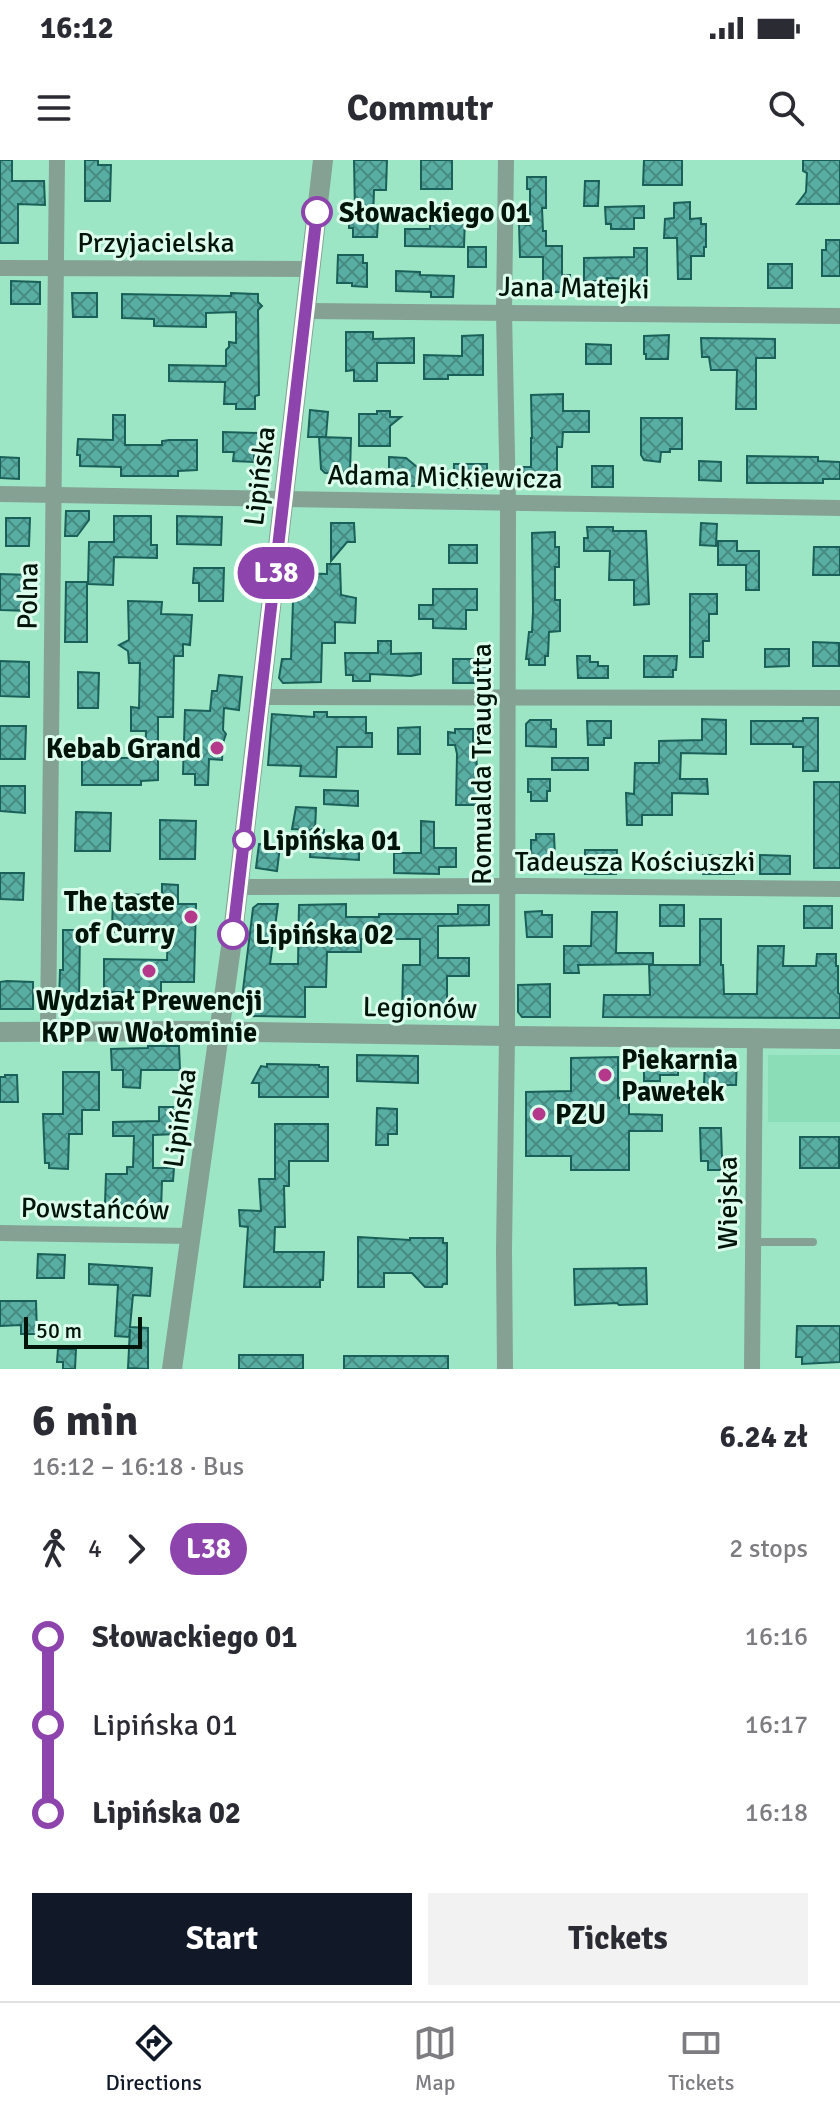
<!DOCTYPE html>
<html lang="en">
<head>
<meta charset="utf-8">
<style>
  :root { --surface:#fff; --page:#f2f2f3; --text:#2b2b33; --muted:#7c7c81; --line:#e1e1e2; --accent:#111827 }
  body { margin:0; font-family:Signika,sans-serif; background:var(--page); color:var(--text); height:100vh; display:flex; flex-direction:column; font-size:30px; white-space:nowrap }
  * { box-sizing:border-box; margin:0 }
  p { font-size:26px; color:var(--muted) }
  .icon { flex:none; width:44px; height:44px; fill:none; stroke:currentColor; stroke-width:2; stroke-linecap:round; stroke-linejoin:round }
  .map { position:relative; height:1209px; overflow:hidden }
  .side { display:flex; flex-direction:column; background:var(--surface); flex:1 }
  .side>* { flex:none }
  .badge { padding:0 16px; border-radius:26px; font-size:28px; line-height:52px }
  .scale { position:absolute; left:24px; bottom:20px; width:118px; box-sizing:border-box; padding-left:8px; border:4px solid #00140a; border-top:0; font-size:22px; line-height:28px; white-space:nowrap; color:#00140a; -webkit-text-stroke:6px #dbfeed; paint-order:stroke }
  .map>.badge { position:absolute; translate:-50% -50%; box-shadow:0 0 0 4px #fff }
  .legs { display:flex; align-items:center; gap:12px; height:88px; padding:0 32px; font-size:26px }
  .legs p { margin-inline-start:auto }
  .headline { display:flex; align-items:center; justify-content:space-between; height:136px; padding:0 32px }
  h1 { font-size:44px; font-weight:800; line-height:60px }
  .button { display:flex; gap:16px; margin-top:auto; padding:16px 32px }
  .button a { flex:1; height:92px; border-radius:0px; background:var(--accent); color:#fff; font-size:32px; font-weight:800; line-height:92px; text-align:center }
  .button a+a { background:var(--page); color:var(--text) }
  ul { padding:0 32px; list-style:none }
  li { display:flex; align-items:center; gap:28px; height:88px; font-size:30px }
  li i { display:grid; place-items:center; width:12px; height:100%; margin:0 10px; background:currentColor }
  li i::after { content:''; width:20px; height:20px; margin:-10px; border:6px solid; border-radius:50%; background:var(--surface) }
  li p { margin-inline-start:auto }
  li:first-child i { background:linear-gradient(#0000 50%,currentColor 0) }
  li:last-child i { background:linear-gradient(currentColor 50%,#0000 0) }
  .status { display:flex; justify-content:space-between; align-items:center; height:56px; padding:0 40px; background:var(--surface); direction:ltr }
  .status svg { height:22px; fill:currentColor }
  header { display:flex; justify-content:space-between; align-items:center; height:104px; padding:0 32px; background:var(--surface); font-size:36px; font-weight:800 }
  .dock { display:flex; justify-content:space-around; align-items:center; height:112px; border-top:2px solid var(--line); background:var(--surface); font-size:22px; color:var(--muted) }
  .dock a { display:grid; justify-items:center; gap:4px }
  .dock .selected { color:var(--accent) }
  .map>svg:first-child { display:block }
  .built { fill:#8bddb8 }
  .building { fill:url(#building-cross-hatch); stroke:#1a6058; stroke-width:2 }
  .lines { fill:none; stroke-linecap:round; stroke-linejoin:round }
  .service { stroke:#84a193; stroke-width:8 }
  .minor { stroke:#84a193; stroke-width:16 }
  .tertiary { stroke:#84a193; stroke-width:20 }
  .line-1-casing { stroke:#fff; stroke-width:18 }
  .line-1 { stroke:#8e44ad; stroke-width:12 }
  .stop-1-dot { fill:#fff; stroke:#8e44ad; stroke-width:4 }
  .poi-dot { fill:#b5398a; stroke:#dbfeed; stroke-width:3 }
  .labels { text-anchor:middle; stroke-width:6; stroke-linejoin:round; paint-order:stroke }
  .stop-label { font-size:28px; font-weight:bold; fill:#00140a; stroke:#dbfeed; text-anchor:start }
  .street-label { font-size:28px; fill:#00140a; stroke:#dbfeed }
  .poi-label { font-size:28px; font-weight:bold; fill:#00140a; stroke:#dbfeed; text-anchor:end }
</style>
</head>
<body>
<div class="status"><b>16:12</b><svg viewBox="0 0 49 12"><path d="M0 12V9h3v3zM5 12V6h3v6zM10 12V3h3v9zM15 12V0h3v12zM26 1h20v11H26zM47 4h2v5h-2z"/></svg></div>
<header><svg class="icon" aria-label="menu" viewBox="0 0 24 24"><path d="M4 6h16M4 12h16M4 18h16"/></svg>Commutr<svg class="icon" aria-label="search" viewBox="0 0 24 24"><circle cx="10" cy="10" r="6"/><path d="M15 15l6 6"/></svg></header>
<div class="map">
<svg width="840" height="1209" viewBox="0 0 840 1209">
  <defs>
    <pattern id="building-cross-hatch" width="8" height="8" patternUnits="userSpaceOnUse" patternTransform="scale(2)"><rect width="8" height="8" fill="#58aea3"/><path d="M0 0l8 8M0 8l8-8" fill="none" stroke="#468c83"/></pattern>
  </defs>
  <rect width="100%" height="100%" fill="#9de6c5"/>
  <!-- built -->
  <rect class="built" x="768" y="895" width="72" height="67"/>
  <!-- building -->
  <g class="building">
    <polygon points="0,0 12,0 12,21 44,21 45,45 18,44 18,83 0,83"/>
    <polygon points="85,0 98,0 98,5 111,5 110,41 85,41"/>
    <polygon points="354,0 387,0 386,30 374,30 373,61 378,61 377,77 353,77 353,68 349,68 349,52 355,52"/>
    <rect x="421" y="0" width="31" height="29"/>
    <polygon points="644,0 682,0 682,25 643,25"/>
    <polygon points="803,0 840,0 840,44 797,44 806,32 807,13 803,11"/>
    <polygon points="527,17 546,17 546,48 542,48 543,71 546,71 546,86 562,86 562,115 570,115 570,132 543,132 543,97 520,97 519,64 530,65 530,29 527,29"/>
    <polygon points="585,21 599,21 598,46 584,46"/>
    <polygon points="690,42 690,59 701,58 701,64 706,64 706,87 704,87 704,96 691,96 691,119 678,119 677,78 664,78 665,59 674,58 674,43"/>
    <polygon points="644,46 644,58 634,58 634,69 611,69 611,64 606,64 605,47"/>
    <polygon points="437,56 465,56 464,87 405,86 405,69 430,69 430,63 437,63"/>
    <polygon points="826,80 840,80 840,116 822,116 822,90 826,90"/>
    <rect x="468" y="87" width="18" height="20"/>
    <polygon points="634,88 647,88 647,132 634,132 634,119 607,118 607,121 584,121 584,98 634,97"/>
    <polygon points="338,95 363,95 363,103 367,103 367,127 352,126 352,123 337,123"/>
    <rect x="768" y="104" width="24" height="24"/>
    <polygon points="396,111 420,112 420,115 454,116 453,137 431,137 431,132 396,131"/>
    <polygon points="11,121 40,122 40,144 11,144"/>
    <polygon points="72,133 97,133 97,157 73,157"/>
    <polygon points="231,133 258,134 258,142 262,146 258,150 259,235 255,236 255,249 236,249 236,244 224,244 225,222 169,221 169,205 226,206 226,190 229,187 229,182 236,183 236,152 206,153 206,167 154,166 154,159 122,158 122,134 231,136"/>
    <polygon points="346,172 373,172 373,179 414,178 414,203 377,203 377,221 354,221 354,210 346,211"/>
    <polygon points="483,175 483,215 448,215 448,219 424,219 424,195 462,196 462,176"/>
    <polygon points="669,175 668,199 646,199 646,194 644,194 644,176"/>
    <polygon points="701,178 775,179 775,198 756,198 756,249 736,249 737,210 711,210 709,197 702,197"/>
    <polygon points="586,184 611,185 611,204 586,204"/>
    <polygon points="563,234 563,251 589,251 589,272 563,272 562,287 557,287 557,327 524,327 523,307 531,307 531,278 532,278 531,235"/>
    <polygon points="310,250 328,252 326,277 308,277"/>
    <polygon points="377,251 390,251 390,257 401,257 390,266 390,286 359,286 359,254 377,254"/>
    <polygon points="113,255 125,255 125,285 162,285 162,281 169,280 197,280 197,310 178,311 178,316 121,316 121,307 80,306 80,295 77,295 78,279 113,280"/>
    <polygon points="641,258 682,258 682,289 670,289 670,292 661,292 660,302 644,300 641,295"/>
    <polygon points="223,272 259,273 259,291 254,291 254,302 233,301 234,292 223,292"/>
    <polygon points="319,277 351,278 350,313 325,313 321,309"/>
    <polygon points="747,296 818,297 818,301 840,302 840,319 823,319 823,323 747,323"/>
    <polygon points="0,297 19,298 19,319 0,318"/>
    <polygon points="389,297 406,298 417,307 417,326 389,325"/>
    <polygon points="699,301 721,302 721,321 699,320"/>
    <rect x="454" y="304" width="33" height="24"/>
    <rect x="592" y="306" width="21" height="21"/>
    <polygon points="66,351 89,351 89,360 77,376 65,376"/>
    <polygon points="114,356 151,356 151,385 157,385 157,398 114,397 113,425 88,424 89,382 114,382"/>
    <polygon points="177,356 222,357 221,385 177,384"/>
    <polygon points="6,358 30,358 29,386 6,386"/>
    <polygon points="331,363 354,363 355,382 347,382 331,401"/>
    <polygon points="701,363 717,364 716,386 700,385"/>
    <polygon points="587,367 613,367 613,371 646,371 649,444 634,445 634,420 609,420 610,391 584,391 584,378 588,378"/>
    <polygon points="555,372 555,387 559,387 559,407 555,407 555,440 560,440 560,471 549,472 548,496 545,496 545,505 529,505 529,499 526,499 529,472 532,472 533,451 532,373"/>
    <polygon points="718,381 737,381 737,391 759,391 759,430 746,430 746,405 718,405"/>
    <rect x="449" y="385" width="28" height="18"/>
    <polygon points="814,387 840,387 840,415 813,415"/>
    <polygon points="327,404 340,404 341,435 356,438 355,463 335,462 335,483 322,483 321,522 283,523 279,518 282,499 291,499 294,413 327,414"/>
    <polygon points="194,408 224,408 223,441 199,441 199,423 193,423"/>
    <polygon points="0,414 31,415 30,451 0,450"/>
    <polygon points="66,422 87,422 87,482 65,482"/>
    <polygon points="433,429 477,429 477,450 466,450 466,469 433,468 433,459 419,459 419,445 433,445"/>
    <polygon points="690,434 717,434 717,454 709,454 709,481 703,481 703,497 690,497"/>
    <polygon points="128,441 162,442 161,454 192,455 190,485 183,484 183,496 174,496 173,557 158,557 158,620 141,621 141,625 82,625 82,598 145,598 146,571 131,571 131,547 139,548 140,503 129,503 128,491 119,485 129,480"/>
    <polygon points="378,481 391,481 391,494 421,493 421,514 411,516 370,514 370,521 353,521 353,515 346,515 345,493 378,493"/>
    <polygon points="813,482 839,483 839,506 813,506"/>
    <polygon points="765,489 789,489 789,506 765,507"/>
    <polygon points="577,496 590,496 590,502 598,502 598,506 608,506 608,518 578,518"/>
    <polygon points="644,496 677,496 676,510 673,510 673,517 644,517"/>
    <polygon points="453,499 489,499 489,518 485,523 453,523"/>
    <polygon points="0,501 29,502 29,537 0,536"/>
    <polygon points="78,512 99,513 98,548 78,548"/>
    <polygon points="219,515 242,517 239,550 224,548 223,570 226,574 223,583 222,600 209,599 208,625 195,625 195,614 183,614 185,550 210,551 212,531 217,531"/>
    <polygon points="314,552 327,552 327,557 366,557 366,573 372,573 372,587 337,587 336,617 300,616 301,606 268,605 272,554 314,557"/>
    <polygon points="803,558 818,558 818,611 803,611 803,587 793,587 793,584 751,584 751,561 803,561"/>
    <polygon points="702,559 726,560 726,594 681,593 680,619 707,619 708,634 672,633 672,655 642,655 642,665 627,665 626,633 634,634 635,603 659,603 659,581 702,580"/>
    <polygon points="530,560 551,560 551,569 556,569 556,587 526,586 526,564"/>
    <polygon points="587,561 611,561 611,578 604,578 604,585 588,585"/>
    <polygon points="0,566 26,566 25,599 0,599"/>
    <polygon points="420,567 420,594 398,594 398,568"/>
    <polygon points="455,569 473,569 473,583 476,583 477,614 480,614 480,639 476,639 476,645 456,645 457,594 455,585 448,585 448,572 455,573"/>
    <rect x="552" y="598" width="36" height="12"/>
    <polygon points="528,619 550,619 550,631 547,631 547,641 531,641 531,632 528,632"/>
    <rect x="814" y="622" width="26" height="86"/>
    <polygon points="0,626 25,626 25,653 0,651"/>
    <polygon points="324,630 358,631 358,646 324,644"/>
    <polygon points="296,647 316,648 315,670 292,669"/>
    <polygon points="76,652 111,653 110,691 75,691"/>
    <polygon points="160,660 196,661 195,699 160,699"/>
    <polygon points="421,661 434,662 434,688 456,688 456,707 439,707 439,714 394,713 394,693 421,693"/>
    <polygon points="312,669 324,670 323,678 359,679 359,700 310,697"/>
    <polygon points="536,674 554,674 555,698 531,698 531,680 536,680"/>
    <polygon points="259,684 280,686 277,711 256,708"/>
    <polygon points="585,690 617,690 616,714 585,714"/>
    <rect x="703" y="695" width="31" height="19"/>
    <polygon points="760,695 790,696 790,714 760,714"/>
    <polygon points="0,713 24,713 23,740 0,739"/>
    <polygon points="162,724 178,725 178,744 196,744 194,822 161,822 161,832 104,832 104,799 167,800 168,773 112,772 113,734 162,735"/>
    <polygon points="258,744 278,744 270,804 298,804 299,745 346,744 346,757 379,757 379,754 458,754 458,745 489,745 489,765 438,766 438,798 469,798 469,816 447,816 447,853 430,853 430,857 402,857 403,805 420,805 420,779 361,779 361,792 327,792 326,827 305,827 305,857 247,856 242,851 243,830 253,748"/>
    <rect x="660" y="745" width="24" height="21"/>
    <rect x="804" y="746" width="28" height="22"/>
    <polygon points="542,751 542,755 552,755 552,777 527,777 525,752"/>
    <polygon points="592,752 617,752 616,793 653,793 653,804 578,805 579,813 564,813 564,786 591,786"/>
    <polygon points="700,759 721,759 721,805 723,805 724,834 757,834 758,786 784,786 783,806 816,806 817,794 836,794 836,806 838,806 838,833 840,834 840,858 603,857 604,835 650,835 649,805 700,805"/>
    <polygon points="63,770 80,770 79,842 59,842 60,810 63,810"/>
    <polygon points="7,821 33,822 33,849 0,849 0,822"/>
    <polygon points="550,824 550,857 522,857 518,852 518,825"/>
    <polygon points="148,886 179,886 180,910 141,910 140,928 123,927 123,910 112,910 111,889 148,888"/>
    <polygon points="357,895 418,896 418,923 357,921"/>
    <polygon points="618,897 618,938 629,936 629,954 662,955 662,971 629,971 629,1010 571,1010 571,996 526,996 526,932 571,931 571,898"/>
    <polygon points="644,897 669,897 669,901 678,901 678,915 660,915 660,921 644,921"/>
    <polygon points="705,897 737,898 736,925 704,925"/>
    <polygon points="267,904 319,905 319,907 328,907 328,937 259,937 259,923 252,923 261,906 267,907"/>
    <polygon points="63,912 99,912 99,950 82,950 82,974 69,974 68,1009 49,1008 49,1003 45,1003 43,954 63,954"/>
    <polygon points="5,915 17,915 18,942 0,942 0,917 5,917"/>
    <polygon points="159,947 173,947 172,950 178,950 177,974 153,975 153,1008 174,1008 173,1021 162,1021 161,1050 135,1049 135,1045 105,1044 106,1014 127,1014 127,1007 133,1007 134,976 113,976 113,962 159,961"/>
    <polygon points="377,948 397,949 397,974 388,974 388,985 376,985"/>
    <polygon points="275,964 328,964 328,1001 289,1001 289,1026 284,1026 285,1067 275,1067 274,1092 324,1092 323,1120 320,1120 320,1127 244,1127 248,1067 240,1066 239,1050 261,1051 259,1019 275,1019"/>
    <polygon points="700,968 721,968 722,998 730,998 731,1010 708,1010 708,1001 701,1001"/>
    <rect x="800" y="977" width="39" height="31"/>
    <polygon points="358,1077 410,1080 410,1078 443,1078 443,1083 447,1083 447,1124 443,1124 442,1127 425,1127 412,1113 384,1113 384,1127 358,1127"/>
    <polygon points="38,1094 65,1095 64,1118 37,1118"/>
    <polygon points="89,1104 152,1108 150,1136 133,1135 130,1167 148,1168 148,1209 128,1208 130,1169 129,1177 115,1176 118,1125 89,1124"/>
    <polygon points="646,1108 647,1144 619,1145 617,1143 575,1145 574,1109"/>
    <polygon points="0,1141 36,1141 37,1174 21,1174 21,1165 0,1166"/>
    <polygon points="797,1166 840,1166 840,1202 802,1204 802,1197 796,1197"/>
    <polygon points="58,1189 76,1189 75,1209 63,1209 63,1202 57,1202"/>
    <rect x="239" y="1195" width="64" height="14"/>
    <rect x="344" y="1196" width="104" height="13"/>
  </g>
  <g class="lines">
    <!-- service -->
    <polyline class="service" points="753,1082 813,1082"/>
    <!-- minor -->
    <g class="minor">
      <polyline points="0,108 311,109"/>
      <polyline points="307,151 840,156"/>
      <path d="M 0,334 C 280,338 560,345 840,348"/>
      <polyline points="262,537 840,538"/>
      <polyline points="238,727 525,726 840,729"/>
      <polyline points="48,872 57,0"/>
      <polyline points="0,1073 190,1076"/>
      <polyline points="505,1209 504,1090 507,876 508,344 504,152 506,0"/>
      <polyline points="752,1209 755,878"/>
    </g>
    <!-- tertiary -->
    <g class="tertiary">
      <polyline points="0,872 190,871 507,876 840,879"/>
      <polyline points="172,1209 233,773 323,0"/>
    </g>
  </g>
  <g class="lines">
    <!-- line-1 casing -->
    <g class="line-1-casing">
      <polyline id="line-1" points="233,774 317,52"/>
    </g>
    <!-- line-1 -->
    <use href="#line-1" class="line-1"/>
  </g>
  <!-- markers -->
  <g class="stop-1-dot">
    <circle cx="317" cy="52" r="14"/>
    <circle cx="244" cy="680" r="10"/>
    <circle cx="233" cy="774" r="14"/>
  </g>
  <g class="poi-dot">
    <circle cx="217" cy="588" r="8"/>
    <circle cx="191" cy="757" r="8"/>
    <circle cx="149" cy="811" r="8"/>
    <circle cx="605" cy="915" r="8"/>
    <circle cx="539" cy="954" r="8"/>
  </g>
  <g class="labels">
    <!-- stop labels -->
    <g class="stop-label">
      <text x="339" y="62">Słowackiego 01</text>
      <text x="262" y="690">Lipińska 01</text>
      <text x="255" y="784">Lipińska 02</text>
    </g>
    <!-- street labels -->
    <g class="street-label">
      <text x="156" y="92">Przyjacielska</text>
      <text transform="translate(574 127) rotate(1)" y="10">Jana Matejki</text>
      <text transform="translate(259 316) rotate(-83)" y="10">Lipińska</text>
      <text transform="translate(445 316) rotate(1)" y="10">Adama Mickiewicza</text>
      <text transform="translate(27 436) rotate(-89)" y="10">Polna</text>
      <text transform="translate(481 604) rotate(-90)" y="10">Romualda Traugutta</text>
      <text x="635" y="711">Tadeusza Kościuszki</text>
      <text transform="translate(420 847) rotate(1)" y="10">Legionów</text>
      <text transform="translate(179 958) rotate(-82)" y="10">Lipińska</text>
      <text transform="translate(727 1043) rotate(-90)" y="10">Wiejska</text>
      <text transform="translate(95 1048) rotate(1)" y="10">Powstańców</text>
    </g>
    <!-- poi labels -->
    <g class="poi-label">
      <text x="201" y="598">Kebab Grand</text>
      <text x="175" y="751">The taste<tspan x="175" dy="32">of Curry</tspan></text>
      <text x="149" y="850" text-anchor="middle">Wydział Prewencji<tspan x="149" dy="32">KPP w Wołominie</tspan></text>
      <text x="621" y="909" text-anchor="start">Piekarnia<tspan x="621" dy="32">Pawełek</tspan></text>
      <text x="555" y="964" text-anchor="start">PZU</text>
    </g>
  </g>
</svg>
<div class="scale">50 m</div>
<b class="badge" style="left:276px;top:413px;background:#8e44ad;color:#fff">L38</b>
</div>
<section class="side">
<div class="headline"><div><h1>6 min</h1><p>16:12 – 16:18 · Bus</p></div><b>6.24 zł</b></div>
<div class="legs"><svg class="icon" aria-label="walk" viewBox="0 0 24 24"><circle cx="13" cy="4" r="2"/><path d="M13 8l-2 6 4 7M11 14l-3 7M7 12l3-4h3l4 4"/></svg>4<svg class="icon" aria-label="forward" viewBox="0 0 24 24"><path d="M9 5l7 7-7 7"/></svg><b class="badge" style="background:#8e44ad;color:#fff">L38</b><p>2 stops</p></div>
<ul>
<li><i style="color:#8e44ad"></i><b>Słowackiego 01</b><p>16:16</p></li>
<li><i style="color:#8e44ad"></i><span>Lipińska 01</span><p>16:17</p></li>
<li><i style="color:#8e44ad"></i><b>Lipińska 02</b><p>16:18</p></li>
</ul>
<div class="button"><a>Start</a><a>Tickets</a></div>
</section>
<nav class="dock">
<a class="selected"><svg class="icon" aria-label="directions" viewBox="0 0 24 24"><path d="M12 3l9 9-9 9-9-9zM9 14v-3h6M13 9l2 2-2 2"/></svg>Directions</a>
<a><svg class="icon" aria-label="map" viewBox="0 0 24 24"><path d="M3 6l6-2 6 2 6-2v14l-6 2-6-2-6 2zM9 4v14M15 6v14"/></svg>Map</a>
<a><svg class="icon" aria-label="tickets" viewBox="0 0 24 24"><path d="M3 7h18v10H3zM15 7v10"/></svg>Tickets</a>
</nav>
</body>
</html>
